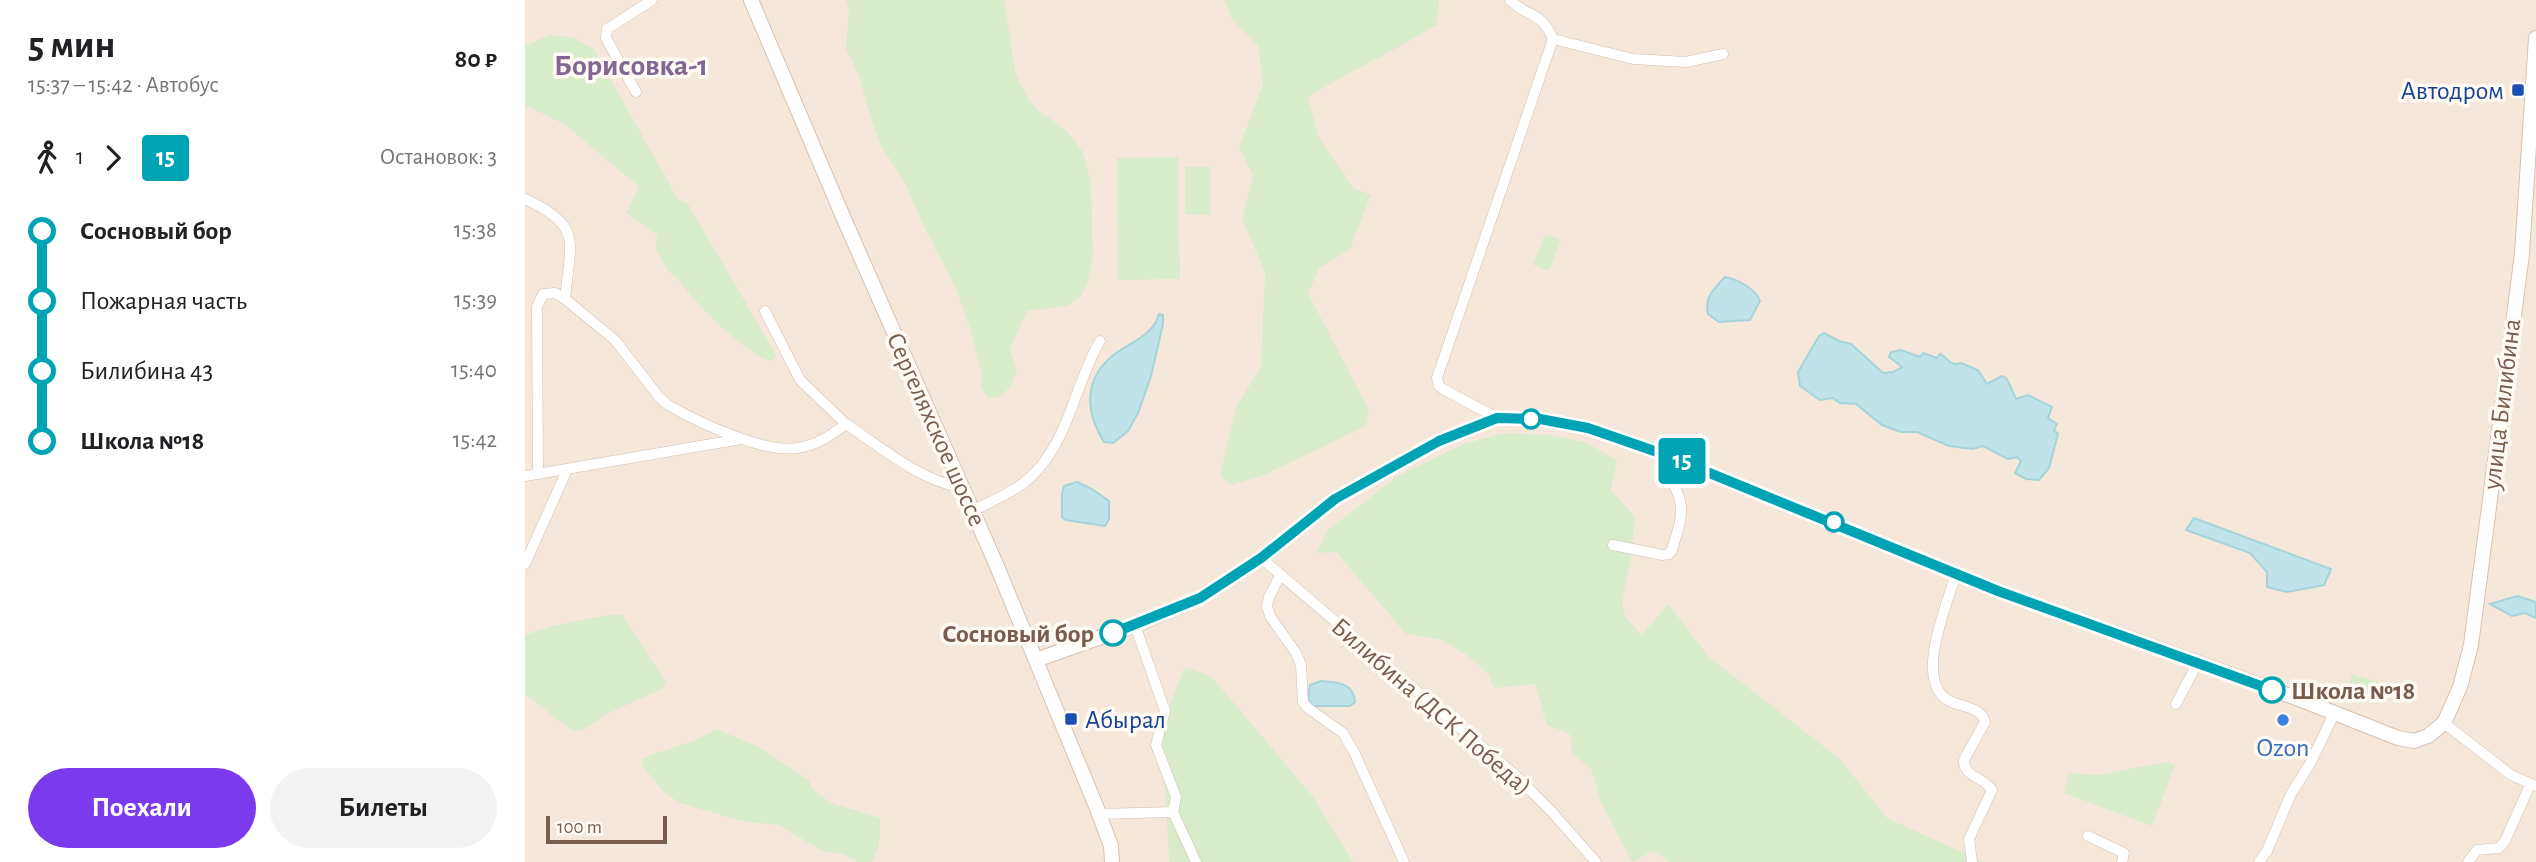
<!DOCTYPE html>
<html lang="ru">
<head>
<meta charset="utf-8">
<style>
  :root { --surface:#fff; --page:#f2f2f2; --text:#202124; --muted:#757577; --accent:#7c3aed }
  body { margin:0; font-family:"Alegreya Sans",sans-serif; background:var(--page); color:var(--text); height:100vh; display:flex; flex-direction:column; font-size:26px; white-space:nowrap }
  * { box-sizing:border-box; margin:0 }
  p { font-size:23px; color:var(--muted) }
  .icon { flex:none; width:38px; height:38px; fill:none; stroke:currentColor; stroke-width:2; stroke-linecap:round; stroke-linejoin:round }
  .map { position:relative; flex:1; overflow:hidden }
  .side { display:flex; flex-direction:column; background:var(--surface); width:525px }
  .side>* { flex:none }
  .badge { padding:0 14px; border-radius:5px; font-size:24px; line-height:46px }
  .scale { position:absolute; left:21px; bottom:18px; width:121px; box-sizing:border-box; padding-left:7px; border:4px solid #7a5c4d; border-top:0; font-size:19px; line-height:24px; white-space:nowrap; color:#7a5c4d; -webkit-text-stroke:5px #fffaf3; paint-order:stroke }
  .map>.badge { position:absolute; translate:-50% -50%; box-shadow:0 0 0 4px #fff }
  .legs { display:flex; align-items:center; gap:10px; height:77px; padding:0 28px; font-size:23px }
  .legs p { margin-inline-start:auto }
  .headline { display:flex; align-items:center; justify-content:space-between; height:119px; padding:0 28px }
  h1 { font-size:38px; font-weight:700; line-height:52px }
  .primary-button { display:flex; gap:14px; margin-top:auto; padding:14px 28px }
  .primary-button a { flex:1; height:80px; border-radius:42px; background:var(--accent); color:#fff; font-size:28px; font-weight:700; line-height:80px; text-align:center }
  .primary-button a+a { background:var(--page); color:var(--text) }
  ul { padding:0 28px; list-style:none }
  li { display:flex; align-items:center; gap:24px; height:70px; font-size:26px }
  li i { display:grid; place-items:center; width:10px; height:100%; margin:0 9px; background:currentColor }
  li i::after { content:''; width:18px; height:18px; margin:-9px; border:5px solid; border-radius:50%; background:var(--surface) }
  li p { margin-inline-start:auto }
  li:first-child i { background:linear-gradient(#0000 50%,currentColor 0) }
  li:last-child i { background:linear-gradient(currentColor 50%,#0000 0) }
  main { display:flex; flex:1; min-height:0 }
  .map>svg:first-child { display:block }
  .residential { fill:#f5e8da }
  .green { fill:#d8ecc9 }
  .water { fill:#bfe3e8; stroke:#a5d3da; stroke-width:2 }
  .lines { fill:none; stroke-linecap:round; stroke-linejoin:round }
  .minor-casing { stroke:#d1beb0; stroke-width:11 }
  .secondary-casing { stroke:#d6c0b0; stroke-width:16 }
  .minor { stroke:#fff; stroke-width:10 }
  .secondary { stroke:#fff; stroke-width:14 }
  .line-1-casing { stroke:#fff; stroke-width:16 }
  .line-1 { stroke:#00a3b4; stroke-width:10 }
  .transit-dot { fill:#1a4fb4; stroke:#fffaf3; stroke-width:2.5 }
  .stop-1-dot { fill:#fff; stroke:#00a3b4; stroke-width:3.5 }
  .shop-dot { fill:#3f7fe0; stroke:#fffaf3; stroke-width:2.5 }
  .labels { text-anchor:middle; stroke-width:7; stroke-linejoin:round; paint-order:stroke }
  .transit-label { font-size:26px; fill:#164399; stroke:#fffaf3; text-anchor:end }
  .street-label { font-size:26px; fill:#7a5c4d; stroke:#fffaf3 }
  .stop-label { font-size:26px; font-weight:bold; fill:#7a5c4d; stroke:#fffaf3; text-anchor:end }
  .shop-label { font-size:26px; fill:#366cbe; stroke:#fffaf3 }
  .quarter-label { font-size:30px; font-weight:bold; fill:#846695; stroke:#fffaf3 }
</style>
</head>
<body>
<main>
<section class="side">
<div class="headline"><div><h1>5 мин</h1><p>15:37 – 15:42 · Автобус</p></div><b>80 ₽</b></div>
<div class="legs"><svg class="icon" aria-label="walk" viewBox="0 0 24 24"><circle cx="13" cy="4" r="2"/><path d="M13 8l-2 6 4 7M11 14l-3 7M7 12l3-4h3l4 4"/></svg>1<svg class="icon" aria-label="forward" viewBox="0 0 24 24"><path d="M9 5l7 7-7 7"/></svg><b class="badge" style="background:#00a3b4;color:#fff">15</b><p>Остановок: 3</p></div>
<ul>
<li><i style="color:#00a3b4"></i><b>Сосновый бор</b><p>15:38</p></li>
<li><i style="color:#00a3b4"></i><span>Пожарная часть</span><p>15:39</p></li>
<li><i style="color:#00a3b4"></i><span>Билибина 43</span><p>15:40</p></li>
<li><i style="color:#00a3b4"></i><b>Школа №18</b><p>15:42</p></li>
</ul>
<div class="primary-button"><a>Поехали</a><a>Билеты</a></div>
</section>
<div class="map">
<svg width="2011" height="862" viewBox="0 0 2011 862">
  <rect width="100%" height="100%" fill="#fdf6ec"/>
  <!-- residential -->
  <rect class="residential" x="0" y="0" width="2011" height="862"/>
  <!-- green -->
  <g class="green">
    <polygon points="321,0 479,0 491,75 504,100 514,111 538,128 550,140 558,153 566,182 568,257 562,285 555,297 542,306 502,311 485,349 492,372 486,385 477,396 463,398 456,387 456,372 446,331 431,289 398,224 379,181 356,146 346,118 334,76 321,49 324,8"/>
    <path d="M 699,0 L 914,0 L 912,24 C 871,52 824,69 783,98 L 794,138 L 828,188 L 846,195 L 825,249 L 794,269 L 783,293 L 844,410 L 841,426 L 739,475 L 706,485 L 695,476 L 711,407 L 736,367 L 740,273 L 717,218 L 728,176 L 714,147 L 738,84 L 733,46 L 707,19 Z"/>
    <polygon points="25,35 47,37 68,48 153,199 163,204 252,356 246,361 236,358 200,331 166,296 153,279 143,271 131,249 132,235 101,213 114,187 39,124 0,105 0,46"/>
    <polygon points="653,157 655,279 593,280 592,158"/>
    <polygon points="660,167 685,167 685,215 660,214"/>
    <polygon points="1020,234 1036,240 1024,271 1008,265"/>
    <polygon points="979,433 1022,435 1061,442 1092,461 1086,490 1110,517 1106,560 1097,600 1100,617 1117,635 1143,604 1184,657 1315,759 1362,818 1458,862 1145,862 1128,851 1107,862 1075,800 1066,768 1047,754 1045,734 1022,725 1010,684 969,688 964,674 943,656 918,640 881,634 811,552 791,553 803,530 874,475 939,444"/>
    <polygon points="85,615 97,615 141,682 136,689 80,715 56,731 48,731 0,694 0,635 31,625"/>
    <polygon points="660,667 685,676 698,690 789,798 828,862 644,862 638,740 645,704"/>
    <polygon points="1827,674 1859,684 1852,704 1821,695"/>
    <path d="M 191,729 L 234,747 L 283,780 L 290,791 L 306,803 L 355,818 C 355,834 356,849 346,862 L 333,862 L 316,853 L 299,852 L 254,825 L 217,821 L 155,803 L 140,793 L 117,766 L 118,758 L 173,739 Z"/>
    <polygon points="1643,762 1650,765 1627,826 1539,793 1544,773 1571,775"/>
  </g>
  <!-- water -->
  <g class="water">
    <path d="M 1200,277 C 1212,279 1231,289 1235,301 L 1225,320 L 1194,322 L 1183,314 C 1179,297 1189,289 1200,277 Z"/>
    <path d="M 634,314 L 638,315 L 638,324 L 626,376 L 613,413 L 603,431 L 588,443 L 579,442 C 561,413 558,382 586,357 C 601,344 629,336 634,314 Z"/>
    <path d="M 1299,333 L 1314,341 L 1326,344 L 1358,373 L 1368,372 L 1377,367 L 1364,357 L 1366,352 L 1376,350 L 1395,357 L 1398,353 L 1412,358 L 1415,354 C 1424,358 1424,367 1436,363 L 1453,370 L 1462,384 L 1477,376 L 1482,379 L 1491,399 L 1503,395 L 1527,407 L 1523,418 L 1532,424 L 1529,430 L 1533,434 L 1524,468 L 1514,480 L 1501,479 L 1490,473 L 1496,461 L 1492,457 L 1483,459 L 1458,446 L 1448,449 L 1424,446 L 1392,432 L 1376,432 L 1357,425 L 1331,404 L 1315,403 L 1308,398 L 1295,400 L 1275,386 L 1273,372 L 1294,336 Z"/>
    <polygon points="552,482 567,489 584,501 584,519 580,526 541,520 537,517 537,494 539,486"/>
    <polygon points="1669,518 1806,569 1799,585 1762,592 1742,587 1742,572 1725,553 1661,530"/>
    <polygon points="1992,596 2011,602 2011,618 2000,613 1987,616 1965,604"/>
    <path d="M 796,681 C 813,683 828,682 830,702 L 825,706 L 788,706 L 783,699 L 785,685 Z"/>
  </g>
  <g class="lines">
    <!-- minor casing -->
    <g class="minor-casing">
      <g id="minor">
        <path d="M 985,0 C 1004,18 1016,11 1028,39 L 1108,59 L 1161,62 L 1198,54"/>
        <polyline points="111,92 81,38 82,29 127,0"/>
        <path d="M 0,199 C 59,226 45,243 40,299 L 90,340 L 134,397 L 143,405 C 173,422 237,453 272,448 C 291,446 306,435 321,424 C 353,445 398,483 437,487"/>
        <polyline points="240,311 275,380 321,424"/>
        <polyline points="972,418 918,389 914,386 912,378 1028,39"/>
        <polyline points="13,474 12,307 18,294 30,293 40,299"/>
        <polyline points="0,476 216,439"/>
        <path d="M 447,511 C 472,499 497,489 515,467 C 544,434 552,380 575,341"/>
        <path d="M 1088,545 L 1137,555 L 1144,554 L 1147,550 C 1151,535 1159,517 1155,501 C 1151,483 1138,472 1138,454"/>
        <polyline points="736,558 989,774 1026,811 1071,862"/>
        <polyline points="0,564 42,470"/>
        <path d="M 1431,574 C 1422,605 1385,688 1429,703 C 1441,707 1457,709 1460,722 L 1439,760 C 1438,777 1459,777 1467,790 L 1444,839 L 1447,862"/>
        <polyline points="755,576 744,597 742,606 745,616 771,653 776,665 778,702 783,708 818,733 829,752 879,862"/>
        <polyline points="610,625 640,711 631,745 651,797 648,812 671,862"/>
        <polyline points="1651,704 1672,664"/>
        <polyline points="1919,723 1986,775 2011,786"/>
        <polyline points="574,814 648,812"/>
        <polyline points="1563,836 1599,853 1597,862"/>
        <polyline points="1734,862 1742,851 1766,794 1786,762 1809,714"/>
        <polyline points="1943,862 1952,850 1974,848 1980,841 2005,785"/>
      </g>
    </g>
    <!-- secondary casing -->
    <g class="secondary-casing">
      <g id="secondary">
        <polyline points="226,0 319,219 471,564 571,806 586,846 587,862"/>
        <polyline points="511,660 616,623 675,598 736,558 810,499 914,441 972,418 1015,419 1063,428 1138,454 1473,591 1774,699 1873,738 1889,741 1903,736 1919,723 1935,687 1946,645 1997,254 2011,38"/>
      </g>
    </g>
    <!-- minor -->
    <use href="#minor" class="minor"/>
    <!-- secondary -->
    <use href="#secondary" class="secondary"/>
  </g>
  <g class="lines">
    <!-- line-1 casing -->
    <g class="line-1-casing">
      <polyline id="line-1" points="588,633 675,598 736,558 810,499 914,441 972,418 1015,419 1063,428 1138,454 1473,591 1747,690"/>
    </g>
    <!-- line-1 -->
    <use href="#line-1" class="line-1"/>
  </g>
  <!-- markers -->
  <g class="transit-dot">
    <rect x="1986" y="83" width="14" height="14" rx="3.5"/>
    <rect x="539" y="712" width="14" height="14" rx="3.5"/>
  </g>
  <g class="stop-1-dot">
    <circle cx="1006" cy="419" r="9"/>
    <circle cx="1309" cy="522" r="9"/>
    <circle cx="588" cy="633" r="12"/>
    <circle cx="1747" cy="690" r="12"/>
  </g>
  <circle class="shop-dot" cx="1758" cy="720" r="7"/>
  <g class="labels">
    <!-- transit labels -->
    <g class="transit-label">
      <text x="1979" y="99">Автодром</text>
      <text x="560" y="728" text-anchor="start">Абырал</text>
    </g>
    <!-- street labels -->
    <g class="street-label">
      <text transform="translate(1976 404) rotate(-83)" y="9">улица Билибина</text>
      <text transform="translate(412 429) rotate(66)" y="9">Сергеляхское шоссе</text>
      <text transform="translate(907 706) rotate(41)" y="9">Билибина (ДСК Победа)</text>
    </g>
    <!-- stop labels -->
    <g class="stop-label">
      <text x="569" y="642">Сосновый бор</text>
      <text x="1766" y="699" text-anchor="start">Школа №18</text>
    </g>
    <!-- shop labels -->
    <g class="shop-label">
      <text x="1758" y="756">Ozon</text>
    </g>
    <!-- quarter labels -->
    <g class="quarter-label">
      <text x="106" y="75">Борисовка-1</text>
    </g>
  </g>
</svg>
<div class="scale">100 m</div>
<b class="badge" style="left:1157px;top:461px;background:#00a3b4;color:#fff">15</b>
</div>
</main>
</body>
</html>
